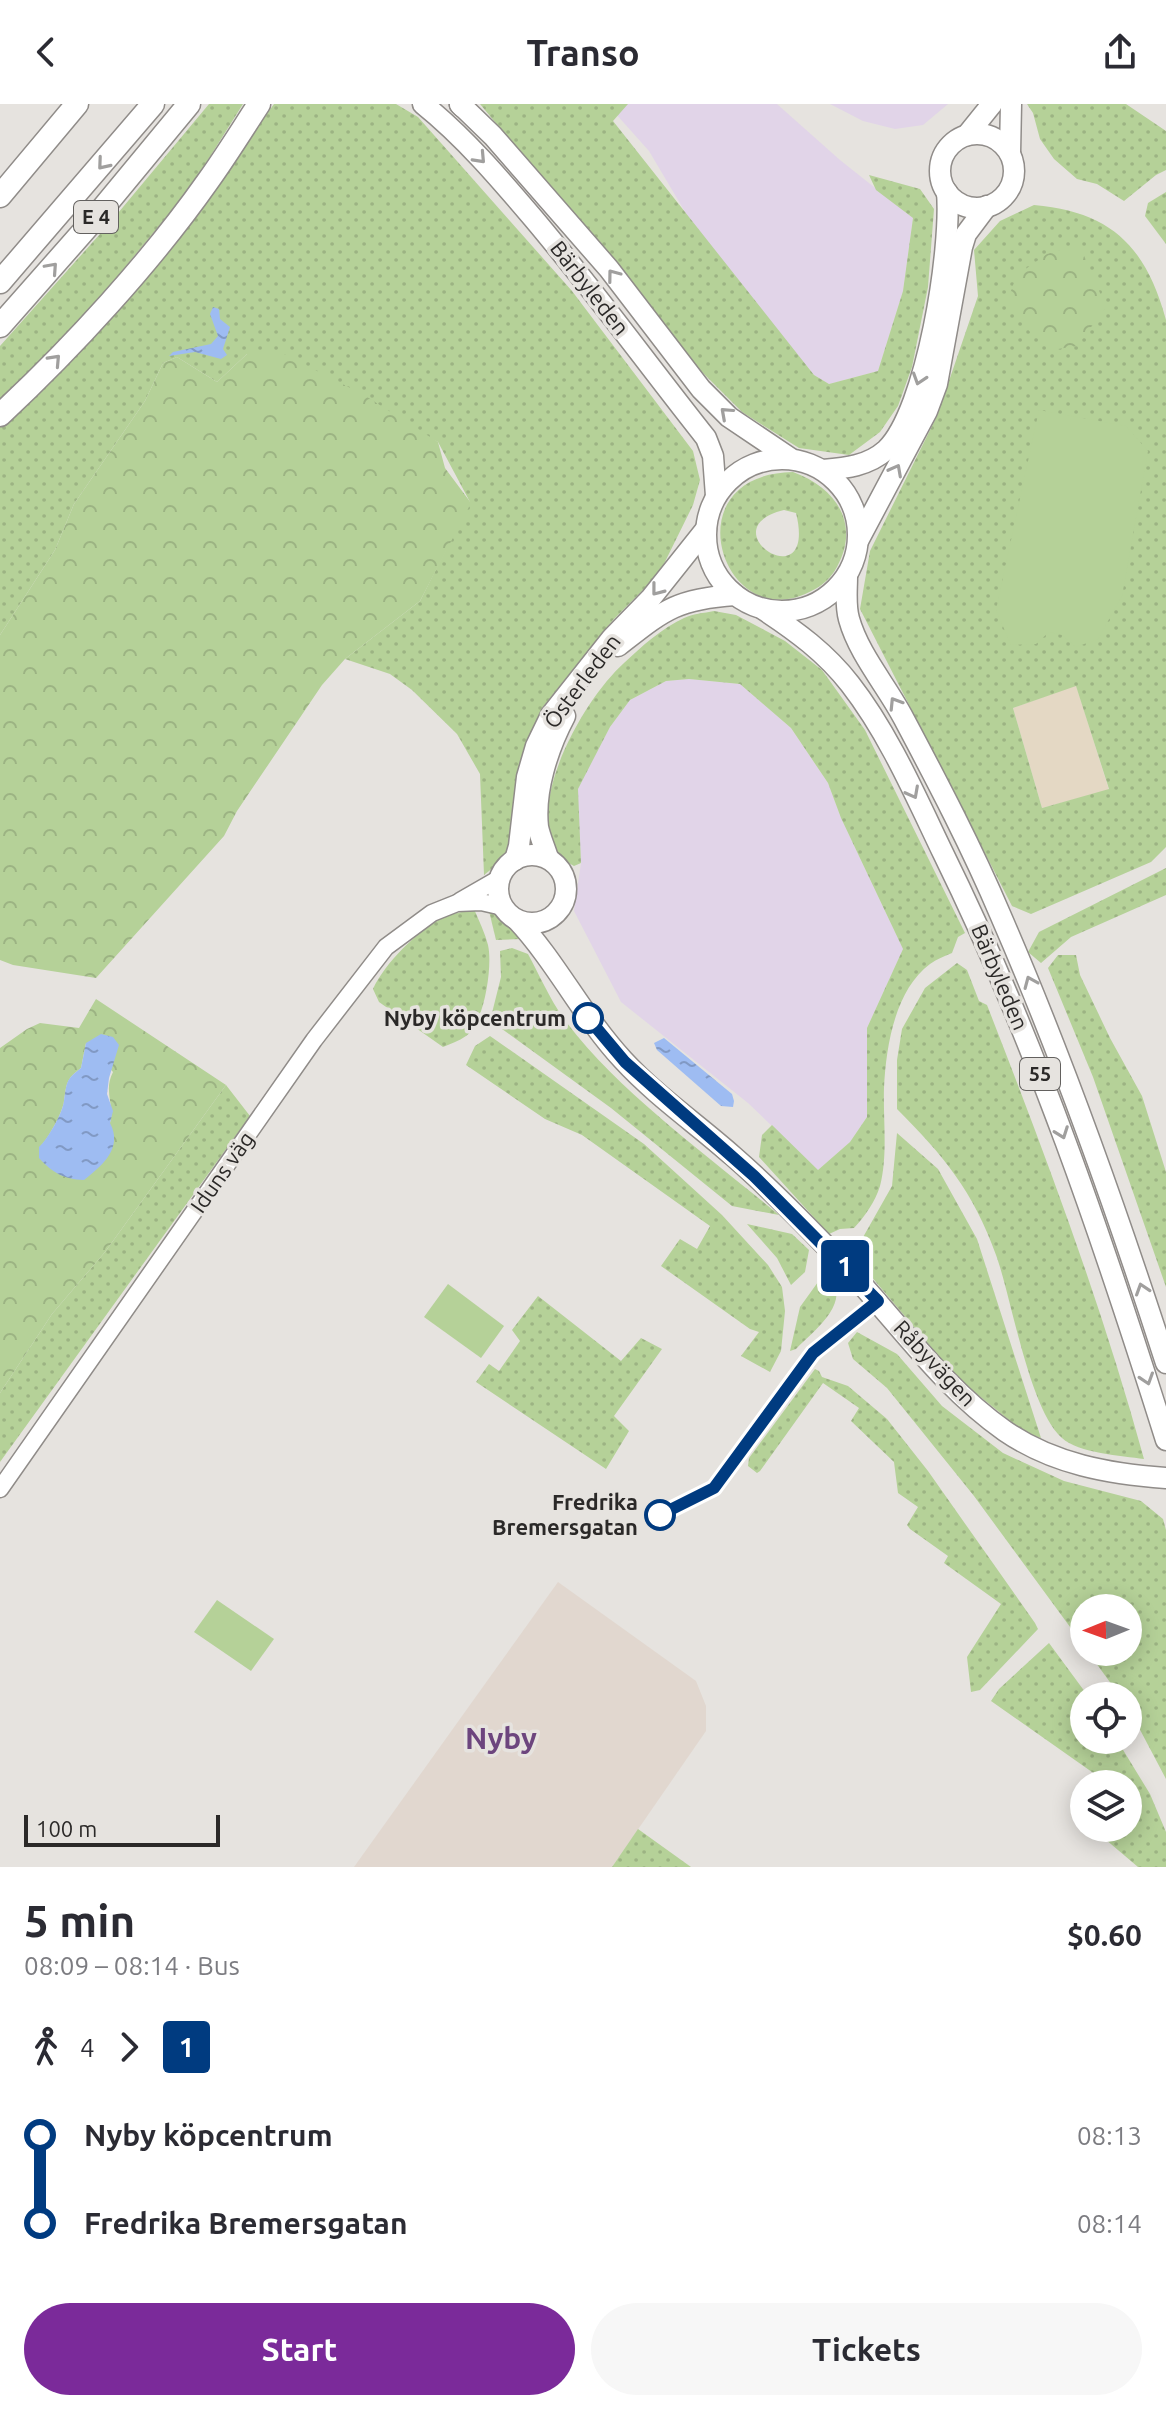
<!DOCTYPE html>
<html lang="en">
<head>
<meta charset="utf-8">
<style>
  :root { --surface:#fff; --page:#f7f7f7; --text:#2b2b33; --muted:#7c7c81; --accent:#7b2a9a }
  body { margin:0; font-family:Ubuntu,sans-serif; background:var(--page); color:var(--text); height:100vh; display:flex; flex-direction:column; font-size:30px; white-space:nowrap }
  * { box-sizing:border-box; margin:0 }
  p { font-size:26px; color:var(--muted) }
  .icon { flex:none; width:44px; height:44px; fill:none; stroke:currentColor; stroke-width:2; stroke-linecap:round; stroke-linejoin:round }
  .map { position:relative; height:1763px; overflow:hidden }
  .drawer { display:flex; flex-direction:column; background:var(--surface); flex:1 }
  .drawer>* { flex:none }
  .badge { padding:0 16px; border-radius:6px; font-size:28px; line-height:52px }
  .needle { width:52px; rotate:269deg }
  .controls { position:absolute; left:1070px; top:1490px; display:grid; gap:16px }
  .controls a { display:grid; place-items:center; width:72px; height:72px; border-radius:50%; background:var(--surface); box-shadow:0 4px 20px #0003; font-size:40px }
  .scale { position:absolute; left:24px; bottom:20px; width:196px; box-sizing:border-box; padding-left:8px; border:4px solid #2b2928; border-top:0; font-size:22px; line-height:28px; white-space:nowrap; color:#2b2928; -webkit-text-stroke:6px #e6e3df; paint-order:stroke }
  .map>.badge { position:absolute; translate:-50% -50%; box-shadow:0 0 0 4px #fff }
  .legs { display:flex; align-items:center; gap:12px; height:88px; padding:0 24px; font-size:26px }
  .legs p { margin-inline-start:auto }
  .head { display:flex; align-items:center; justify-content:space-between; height:136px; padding:0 24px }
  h1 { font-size:44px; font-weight:700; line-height:60px }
  .button { display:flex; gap:16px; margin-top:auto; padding:16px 24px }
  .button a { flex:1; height:92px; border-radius:48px; background:var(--accent); color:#fff; font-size:32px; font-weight:700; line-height:92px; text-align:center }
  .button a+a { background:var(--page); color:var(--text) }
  ul { padding:0 24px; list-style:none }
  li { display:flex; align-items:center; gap:28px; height:88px; font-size:30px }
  li i { display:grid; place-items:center; width:12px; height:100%; margin:0 10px; background:currentColor }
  li i::after { content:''; width:20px; height:20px; margin:-10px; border:6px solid; border-radius:50%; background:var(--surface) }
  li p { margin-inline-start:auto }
  li:first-child i { background:linear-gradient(#0000 50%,currentColor 0) }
  li:last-child i { background:linear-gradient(currentColor 50%,#0000 0) }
  header { display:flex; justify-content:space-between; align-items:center; height:104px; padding:0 24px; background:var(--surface); font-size:36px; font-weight:700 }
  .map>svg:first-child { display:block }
  .commercial { fill:#e1d4e8 }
  .industrial { fill:#e4d8c4 }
  .built { fill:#e1d7cf }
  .green { fill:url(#green-dots); fill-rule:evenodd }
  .forest { fill:url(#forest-crowns); fill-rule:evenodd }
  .pitch { fill:#b5d198 }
  .water { fill:url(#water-ripples) }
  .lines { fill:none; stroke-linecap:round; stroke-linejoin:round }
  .minor-casing { stroke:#908c89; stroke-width:19 }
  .major-casing { stroke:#908c89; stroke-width:23 }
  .highway-casing { stroke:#908c89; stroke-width:25 }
  .minor { stroke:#fff; stroke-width:16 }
  .major { stroke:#fff; stroke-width:20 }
  .highway { stroke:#fff; stroke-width:22 }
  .oneway { stroke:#a09f9e }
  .line-1-casing { stroke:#fff; stroke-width:18 }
  .line-1 { stroke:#003b80; stroke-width:12 }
  .stop-1-dot { fill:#fff; stroke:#003b80; stroke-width:4 }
  .labels { text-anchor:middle; stroke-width:7; stroke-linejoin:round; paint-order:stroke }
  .shield { fill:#e6e3df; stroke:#63615f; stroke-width:2 }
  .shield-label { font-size:20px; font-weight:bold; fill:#2b2928 }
  .street-label { font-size:22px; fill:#2b2928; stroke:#e6e3df }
  .stop-label { font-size:22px; font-weight:bold; fill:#2b2928; stroke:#e6e3df; text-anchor:end }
  .district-label { font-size:30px; font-weight:bold; fill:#6c457e; stroke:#e6e3df }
</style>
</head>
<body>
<header><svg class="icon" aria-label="back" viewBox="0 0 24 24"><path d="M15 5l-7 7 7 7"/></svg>Transo<svg class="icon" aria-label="share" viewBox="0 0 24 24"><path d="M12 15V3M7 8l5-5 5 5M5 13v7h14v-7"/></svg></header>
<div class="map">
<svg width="1166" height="1763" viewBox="0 0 1166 1763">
  <defs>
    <pattern id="green-dots" width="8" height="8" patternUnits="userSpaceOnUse" patternTransform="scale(2)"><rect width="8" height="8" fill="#b5d198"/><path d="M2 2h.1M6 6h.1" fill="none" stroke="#9cb383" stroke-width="1.8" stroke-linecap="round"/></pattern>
    <pattern id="forest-crowns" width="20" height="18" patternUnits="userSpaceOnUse" patternTransform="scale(2)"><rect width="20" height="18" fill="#b5d198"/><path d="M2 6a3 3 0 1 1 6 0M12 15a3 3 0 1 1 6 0" fill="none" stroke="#9cb383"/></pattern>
    <pattern id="water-ripples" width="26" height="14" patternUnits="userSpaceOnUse" patternTransform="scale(2)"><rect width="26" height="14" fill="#9ebcf2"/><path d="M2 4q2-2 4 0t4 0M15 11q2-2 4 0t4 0" fill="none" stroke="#8199c4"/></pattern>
  </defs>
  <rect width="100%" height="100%" fill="#e6e3df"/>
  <!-- commercial -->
  <g class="commercial">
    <polygon points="607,0 777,0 840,56 913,114 903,187 878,267 829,280 814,271 694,123 649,47"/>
    <polygon points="830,0 948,0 923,21 895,25 863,17"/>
    <polygon points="689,575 740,580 791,624 828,679 841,714 903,845 867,924 867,1013 850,1038 818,1066 748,999 621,898 574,807 581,759 577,685 610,623 630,596 666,577"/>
  </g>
  <!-- industrial -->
  <polygon class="industrial" points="1076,581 1109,686 1042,704 1013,604"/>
  <!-- built -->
  <polygon class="built" points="558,1478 696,1577 706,1602 706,1627 612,1763 354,1763"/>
  <!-- green -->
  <g class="green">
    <polygon points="209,0 243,0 191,83 89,207 0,298 0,242 108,121"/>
    <polygon points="274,0 396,0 418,13 572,187 693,347 700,376 693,401 659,470 613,516 542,604 520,675 514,736 499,759 484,771 480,670 457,630 412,586 390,570 345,555 420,497 470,398 438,338 247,250 217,278 177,253 163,259 145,297 74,400 55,446 0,531 0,320 230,61"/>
    <polygon points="480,0 628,0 613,17 814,271 829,280 878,267 903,187 913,114 876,86 869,71 920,85 934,105 928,183 912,263 898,302 880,328 849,351 799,344 742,308 698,264"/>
    <polygon points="1027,0 1126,0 1166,27 1166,66 1156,71 1124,97 1097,80 1077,75 1054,55 1040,35 1033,9"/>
    <polygon points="1166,88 1166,140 1145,112 1148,99"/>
    <path d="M 1034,101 C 1112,108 1146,143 1166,216 L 1166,743 L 1151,758 L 1031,810 L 1012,802 L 860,505 L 870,447 L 937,312 L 978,192 L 974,146 L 1000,117 ZM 1076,582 L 1109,685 L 1042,704 L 1013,604 Z"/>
    <path d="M 793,368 C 835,383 861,419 837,463 C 829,478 816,486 800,492 C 719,521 674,370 793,368 ZM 784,406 L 796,409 C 818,498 706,425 784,406 Z"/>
    <path d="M 714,507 L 736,511 L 785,537 L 822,566 L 865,626 L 965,829 L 958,833 L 952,849 C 945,852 937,855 930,860 C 895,886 886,942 884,984 C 883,1016 888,1051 880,1082 C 875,1098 865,1112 854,1124 L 840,1125 L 829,1130 L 759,1053 L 762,1031 L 772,1021 L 818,1066 L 850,1038 L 867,1013 L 867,924 L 903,845 L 841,714 L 828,679 L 791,624 L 740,580 L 689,575 L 666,577 L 630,596 L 610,623 L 578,685 L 581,759 L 574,762 C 567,758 558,754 555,747 C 527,694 585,594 624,559 C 641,543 662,524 684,514 C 692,510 704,509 714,507 Z"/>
    <polygon points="1166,764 1166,791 1071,833 1041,859 1028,848 1039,828"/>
    <path d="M 474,805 C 479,817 485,829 488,841 C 493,862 484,920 466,932 C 459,937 450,940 443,943 L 379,898 L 373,885 C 385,859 417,827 444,813 C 452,809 465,808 474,805 Z"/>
    <polygon points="489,807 501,813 521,835 496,836"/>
    <path d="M 512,844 L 528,850 C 540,872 551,898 567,919 C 621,990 710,1053 779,1111 L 732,1102 L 611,1004 L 502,925 L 491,913 L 501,873 L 500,847 Z"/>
    <polygon points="1058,851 1076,851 1080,871 1110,934 1142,992 1166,1068 1166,1183 1093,973 1048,864"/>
    <path d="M 957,859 L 967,866 L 979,897 L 987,901 C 1045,1050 1102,1201 1144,1355 C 1122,1352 1078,1349 1062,1334 C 1029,1305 1012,1195 996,1151 C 973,1087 944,1052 897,1005 L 897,956 L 902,925 L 925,884 Z"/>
    <polygon points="490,932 644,1040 722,1111 768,1161 782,1183 785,1207 781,1247 770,1268 741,1252 759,1228 750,1225 661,1162 680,1135 697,1145 710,1122 582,1031 545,1015 466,961 475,942"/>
    <polygon points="226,981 250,1012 0,1358 0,1289 52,1210 105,1148"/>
    <polygon points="897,1029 938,1065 977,1135 1041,1334 1025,1329 957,1274 859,1158 862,1135 892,1082"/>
    <polygon points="747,1120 792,1130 809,1146 805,1168 791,1181 777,1154"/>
    <path d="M 833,1175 C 848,1203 813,1227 796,1245 L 790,1247 L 800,1203 L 818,1178 Z"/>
    <polygon points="538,1192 621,1257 641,1234 662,1245 614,1312 629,1327 606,1365 476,1278 489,1260 499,1267 520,1237 512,1226"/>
    <polygon points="857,1228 897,1250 942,1302 1003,1349 1064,1377 1141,1397 1163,1415 1166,1426 1166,1675 1128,1603 1128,1592 1120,1592 1088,1548 1128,1548 1128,1504 1084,1504 1084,1542 974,1392 887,1284 853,1255 848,1239"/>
    <polygon points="815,1265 819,1267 822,1273 848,1282 887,1315 928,1367 1035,1519 1038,1525 980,1586 971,1588 967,1553 1001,1500 944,1459 948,1452 910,1425 907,1421 918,1403 898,1389 894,1358 851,1317 859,1304 823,1279 760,1367 757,1369 748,1362 749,1354"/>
    <polygon points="1049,1539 1088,1592 1084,1592 1084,1636 1117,1636 1150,1690 1166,1728 1166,1763 1138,1763 1105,1735 1112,1724 1128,1724 1128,1680 1109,1680 991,1597 999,1585"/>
    <polygon points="638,1725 691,1763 612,1763"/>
  </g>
  <!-- forest -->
  <g class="forest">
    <polygon points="1079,140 1106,203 1077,242 1058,245 1032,230 1006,200 1017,171 1047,150"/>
    <polygon points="247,250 284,250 364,291 438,338 445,364 471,399 420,497 345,555 322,581 237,707 224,732 96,874 13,861 0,856 0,531 55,446 74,400 145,297 163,259 177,253 217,278"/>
    <path d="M 96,895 L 226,981 L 105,1148 L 52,1210 L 0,1289 L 0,944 L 27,925 L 40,919 L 79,924 ZM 86,939 L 113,968 C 103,987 115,1001 110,1019 L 40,1043 C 48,1035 63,1008 64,997 C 67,980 65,976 81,964 Z"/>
  </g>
  <!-- pitch -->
  <g class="pitch">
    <polygon points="1039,306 1126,322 1148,347 1122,492 1098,535 1076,543 1062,531 1049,528 1036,540 1011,541 996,506"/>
    <polygon points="448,1180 504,1222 481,1254 424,1213"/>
    <polygon points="217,1496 274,1535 251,1567 194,1528"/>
  </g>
  <!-- water -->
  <g class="water">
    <polygon points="213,203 219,205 220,215 230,223 223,245 227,251 221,255 195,248 169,252 173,248 211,240 218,232 210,210"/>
    <path d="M 101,930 L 113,933 L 119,941 L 109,974 L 107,990 L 113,1007 L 110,1019 C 123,1044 103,1061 84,1076 C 63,1075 53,1069 39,1054 L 39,1043 C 48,1035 63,1008 64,997 C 67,979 65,976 81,964 L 86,939 Z"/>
    <polygon points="664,934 732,990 734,997 733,1003 721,1002 657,946 654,939"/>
  </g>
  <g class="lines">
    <!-- minor casing -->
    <g class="minor-casing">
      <g id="minor">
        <polyline points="460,797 500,774"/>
        <polyline points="0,1385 314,936 386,843 432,809 457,799 481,798 503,803"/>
      </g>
    </g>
    <!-- major casing -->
    <g class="major-casing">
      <g id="major">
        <path d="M 423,0 C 464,33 499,74 533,114 C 593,185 648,261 706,334 L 713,352 L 716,392"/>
        <polyline points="460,0 493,32 609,165 701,285 729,313 790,354"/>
        <circle cx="977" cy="67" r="37"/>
        <polyline points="967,31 992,0"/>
        <polyline points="1010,49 1011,0"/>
        <circle cx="782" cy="431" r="76"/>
        <path d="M 823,366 C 846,364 868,362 886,346 C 927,307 952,144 947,88"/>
        <polyline points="859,435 927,307 937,280 962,143 966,130 987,102"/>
        <path d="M 847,472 C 847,486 845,501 849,515 C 859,551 887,582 904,615 C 938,679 972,744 1000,810 C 1064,957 1117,1107 1166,1259"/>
        <path d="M 764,506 C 796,527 826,549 850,580 C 889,630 916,693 943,749 C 1036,938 1103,1136 1166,1336"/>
        <path d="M 618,542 C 663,507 675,495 735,491"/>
        <circle cx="532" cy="785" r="34"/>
        <path d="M 548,754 C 545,744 540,733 538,723 C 534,687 548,644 565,612"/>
        <polyline points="515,756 519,742 527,673 536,642 551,611 612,534 651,494 706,425"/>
        <path d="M 517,816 C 557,859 583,913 623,956 C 656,992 697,1020 733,1052 C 772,1086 809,1124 845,1162 C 898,1218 942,1283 1005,1327 C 1053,1360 1109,1370 1166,1374"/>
      </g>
    </g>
    <!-- highway casing -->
    <g class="highway-casing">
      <g id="highway">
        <polyline points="461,0 463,2"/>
        <polyline points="0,92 77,0"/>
        <polyline points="0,178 153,0"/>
        <polyline points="0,222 89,121 189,0"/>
        <path d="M 0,311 C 72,244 151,158 208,77 C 226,52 242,26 259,0"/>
      </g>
    </g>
    <!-- minor -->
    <use href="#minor" class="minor"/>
    <!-- major -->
    <use href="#major" class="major"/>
    <!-- highway -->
    <use href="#highway" class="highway"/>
  </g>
  <!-- one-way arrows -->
  <defs><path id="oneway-chevron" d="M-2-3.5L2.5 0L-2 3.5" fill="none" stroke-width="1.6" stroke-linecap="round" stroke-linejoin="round" transform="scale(2)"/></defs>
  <g class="oneway">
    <use href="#oneway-chevron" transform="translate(480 54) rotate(47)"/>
    <use href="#oneway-chevron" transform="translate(103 60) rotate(130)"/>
    <use href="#oneway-chevron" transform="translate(52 164) rotate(-48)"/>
    <use href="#oneway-chevron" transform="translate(613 171) rotate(-127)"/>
    <use href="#oneway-chevron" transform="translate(55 256) rotate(-47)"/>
    <use href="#oneway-chevron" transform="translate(919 275) rotate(108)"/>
    <use href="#oneway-chevron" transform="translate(726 309) rotate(-138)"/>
    <use href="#oneway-chevron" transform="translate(896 366) rotate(-62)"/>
    <use href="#oneway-chevron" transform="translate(657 486) rotate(128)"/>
    <use href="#oneway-chevron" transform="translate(895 599) rotate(-122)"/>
    <use href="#oneway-chevron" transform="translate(913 689) rotate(62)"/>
    <use href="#oneway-chevron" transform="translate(1030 878) rotate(-113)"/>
    <use href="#oneway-chevron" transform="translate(1062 1029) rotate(70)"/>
    <use href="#oneway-chevron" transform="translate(1142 1185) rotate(-108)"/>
    <use href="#oneway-chevron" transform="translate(1147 1275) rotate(72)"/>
  </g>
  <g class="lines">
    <!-- line-1 casing -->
    <g class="line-1-casing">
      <polyline id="line-1" points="588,914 625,958 754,1072 878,1197 813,1249 714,1384 660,1411"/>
    </g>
    <!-- line-1 -->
    <use href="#line-1" class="line-1"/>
  </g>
  <!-- markers -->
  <g class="stop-1-dot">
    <circle cx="588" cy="914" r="14"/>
    <circle cx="660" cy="1411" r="14"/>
  </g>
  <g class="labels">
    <!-- shield labels -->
    <g class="shield">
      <rect x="74" y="97" width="44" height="32" rx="6"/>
      <rect x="1020" y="954" width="40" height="32" rx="6"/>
    </g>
    <g class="shield-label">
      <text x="96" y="120">E 4</text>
      <text x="1040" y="977">55</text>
    </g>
    <!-- street labels -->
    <g class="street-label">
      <text transform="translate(590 184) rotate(52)" y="8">Bärbyleden</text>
      <text transform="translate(582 577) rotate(-53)" y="8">Österleden</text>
      <text transform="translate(1000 873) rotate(67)" y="8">Bärbyleden</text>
      <text transform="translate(222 1068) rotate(-55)" y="8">Iduns väg</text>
      <text transform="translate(935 1259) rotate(47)" y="8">Råbyvägen</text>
    </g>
    <!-- stop labels -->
    <g class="stop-label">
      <text x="566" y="922">Nyby köpcentrum</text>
      <text x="638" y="1406">Fredrika<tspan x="638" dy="25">Bremersgatan</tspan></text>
    </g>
    <!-- district labels -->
    <g class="district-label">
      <text x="501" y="1645">Nyby</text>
    </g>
  </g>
</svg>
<div class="controls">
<a><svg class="needle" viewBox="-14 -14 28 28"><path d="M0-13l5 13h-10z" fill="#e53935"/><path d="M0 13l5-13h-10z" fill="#7c7c81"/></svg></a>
<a><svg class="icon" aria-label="locate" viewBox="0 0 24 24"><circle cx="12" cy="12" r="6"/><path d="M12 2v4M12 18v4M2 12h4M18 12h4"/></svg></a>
<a><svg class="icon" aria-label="layers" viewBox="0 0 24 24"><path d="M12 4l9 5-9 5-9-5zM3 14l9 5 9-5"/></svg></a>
</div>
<div class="scale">100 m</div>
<b class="badge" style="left:845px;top:1162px;background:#003b80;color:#fff">1</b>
</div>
<section class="drawer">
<div class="head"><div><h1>5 min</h1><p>08:09 – 08:14 · Bus</p></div><b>$0.60</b></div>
<div class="legs"><svg class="icon" aria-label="walk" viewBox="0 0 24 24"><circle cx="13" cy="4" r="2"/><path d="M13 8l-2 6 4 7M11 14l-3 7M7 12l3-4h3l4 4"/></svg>4<svg class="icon" aria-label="forward" viewBox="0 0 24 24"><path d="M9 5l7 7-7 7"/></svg><b class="badge" style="background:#003b80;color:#fff">1</b></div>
<ul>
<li><i style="color:#003b80"></i><b>Nyby köpcentrum</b><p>08:13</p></li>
<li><i style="color:#003b80"></i><b>Fredrika Bremersgatan</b><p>08:14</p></li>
</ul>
<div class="button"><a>Start</a><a>Tickets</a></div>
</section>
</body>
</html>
